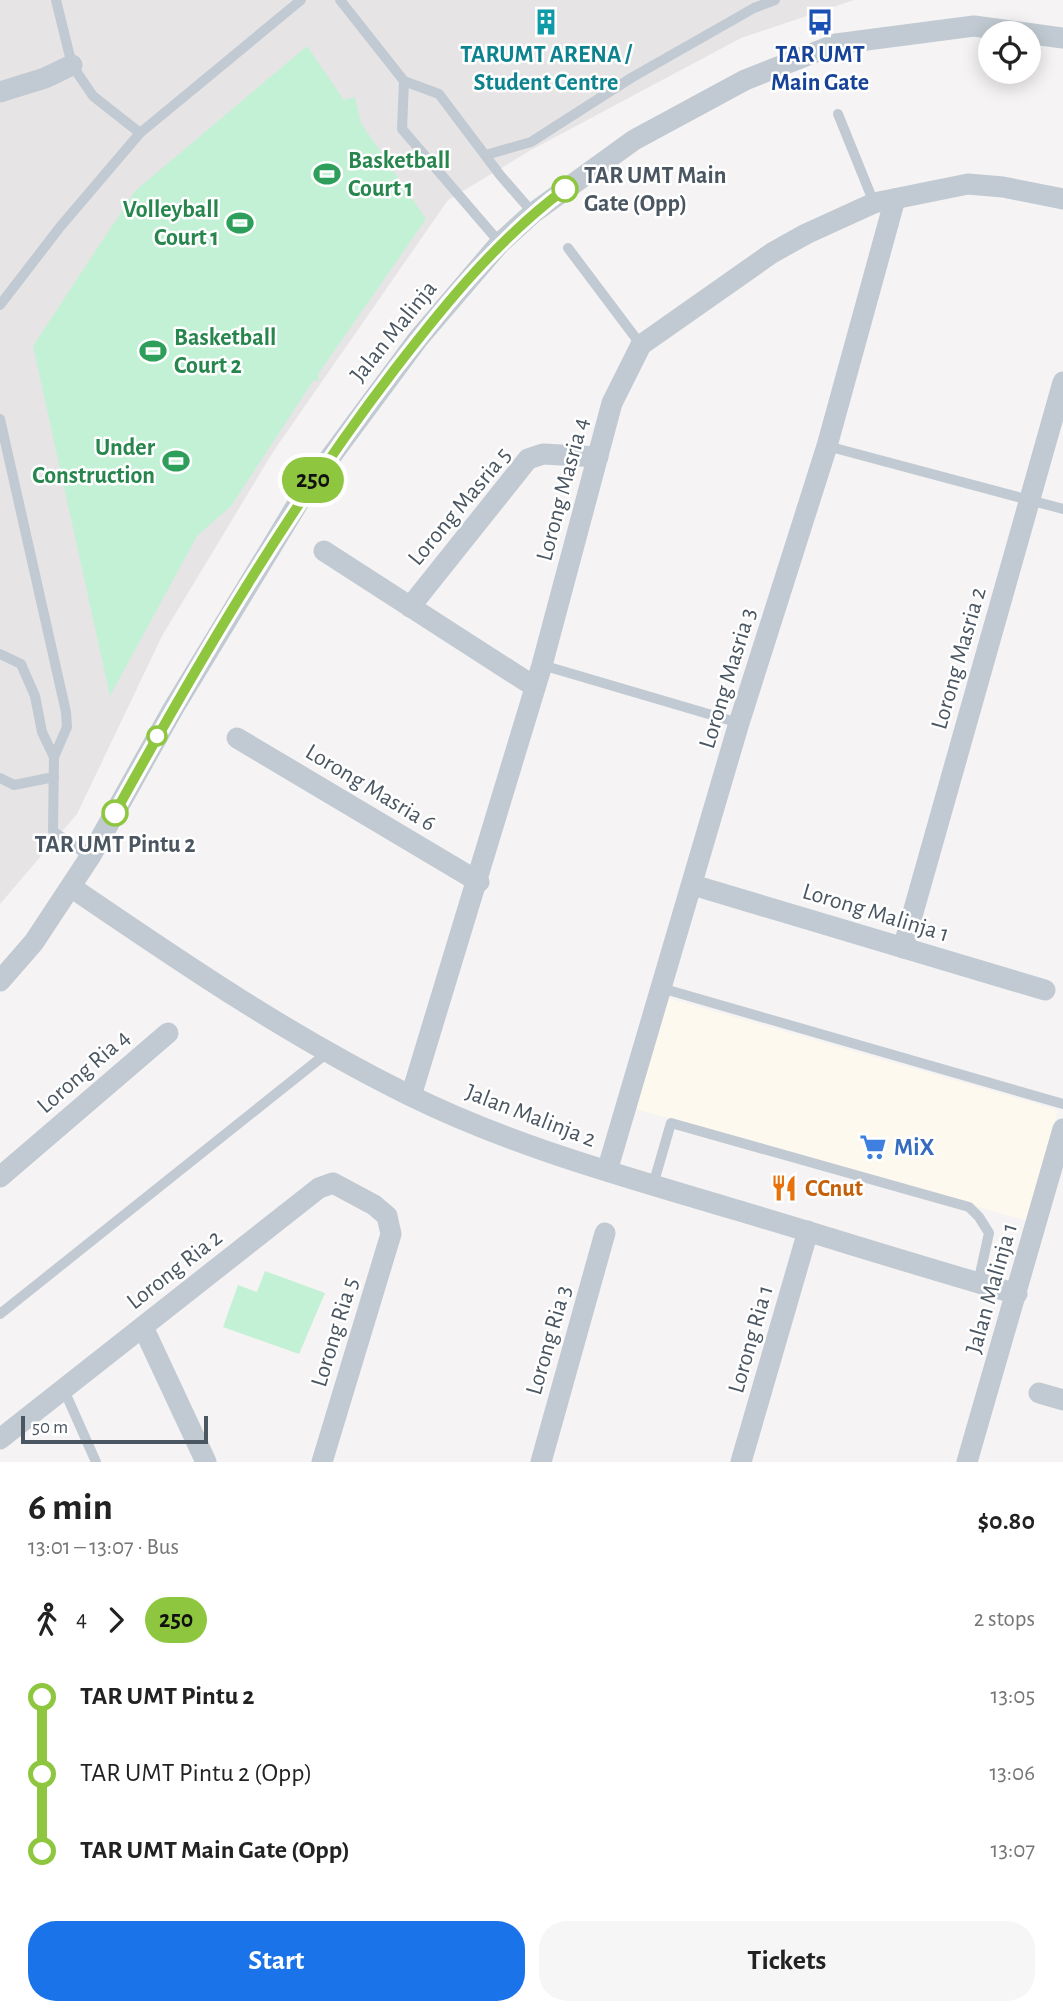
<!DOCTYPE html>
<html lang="en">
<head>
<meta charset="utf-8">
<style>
  :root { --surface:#fff; --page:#f6f6f6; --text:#222; --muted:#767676; --accent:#1a73e8 }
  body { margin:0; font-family:"Alegreya Sans",sans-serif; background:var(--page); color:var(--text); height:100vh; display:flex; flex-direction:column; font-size:26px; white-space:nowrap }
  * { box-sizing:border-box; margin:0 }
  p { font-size:23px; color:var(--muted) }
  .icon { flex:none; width:38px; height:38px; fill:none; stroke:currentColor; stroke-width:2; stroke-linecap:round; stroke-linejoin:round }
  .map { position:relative; height:1462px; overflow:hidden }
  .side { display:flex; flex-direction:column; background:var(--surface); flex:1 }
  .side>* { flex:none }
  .badge { padding:0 14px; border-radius:23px; font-size:24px; line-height:46px }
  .fabs { position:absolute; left:978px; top:21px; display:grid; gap:14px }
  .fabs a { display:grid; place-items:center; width:63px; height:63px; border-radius:50%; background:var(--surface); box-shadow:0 4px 18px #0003; font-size:35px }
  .scale { position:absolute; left:21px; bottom:18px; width:187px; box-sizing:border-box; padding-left:7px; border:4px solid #4a5661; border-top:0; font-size:19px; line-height:24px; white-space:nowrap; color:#4a5661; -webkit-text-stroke:5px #fff; paint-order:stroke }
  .map>.badge { position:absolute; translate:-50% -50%; box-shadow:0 0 0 4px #fff }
  .legs { display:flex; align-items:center; gap:10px; height:77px; padding:0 28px; font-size:23px }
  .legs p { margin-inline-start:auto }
  .summary { display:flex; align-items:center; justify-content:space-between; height:119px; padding:0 28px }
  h1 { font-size:38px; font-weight:600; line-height:52px }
  .action { display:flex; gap:14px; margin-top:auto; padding:14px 28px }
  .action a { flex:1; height:80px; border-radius:28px; background:var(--accent); color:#fff; font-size:28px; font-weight:600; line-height:80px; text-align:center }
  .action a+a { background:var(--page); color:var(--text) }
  ul { padding:0 28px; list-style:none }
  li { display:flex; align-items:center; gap:24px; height:77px; font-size:26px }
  li i { display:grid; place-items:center; width:10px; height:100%; margin:0 9px; background:currentColor }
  li i::after { content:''; width:18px; height:18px; margin:-9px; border:5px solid; border-radius:50%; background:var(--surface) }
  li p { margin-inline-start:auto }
  li:first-child i { background:linear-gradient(#0000 50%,currentColor 0) }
  li:last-child i { background:linear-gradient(currentColor 50%,#0000 0) }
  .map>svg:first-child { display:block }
  .commercial { fill:#fdf9ef }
  .education { fill:#e6e4e5 }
  .green { fill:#c3f1d5 }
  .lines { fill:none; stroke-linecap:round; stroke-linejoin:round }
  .service { stroke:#c1cad2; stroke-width:10 }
  .minor { stroke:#c1cad2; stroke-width:21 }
  .line-1-casing { stroke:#fff; stroke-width:16 }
  .line-1 { stroke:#8ec63f; stroke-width:10 }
  .stop-1-dot { fill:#fff; stroke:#8ec63f; stroke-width:3.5 }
  .labels { text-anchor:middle; stroke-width:5; stroke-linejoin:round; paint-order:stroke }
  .culture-label { font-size:24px; font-weight:bold; fill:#0d838f; stroke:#fff }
  .transit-label { font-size:24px; font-weight:bold; fill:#164399; stroke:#fff }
  .leisure-label { font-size:24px; font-weight:bold; fill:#27864d; stroke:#fff; text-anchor:start }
  .stop-label { font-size:24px; font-weight:bold; fill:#4a5661; stroke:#fff; text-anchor:start }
  .street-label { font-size:24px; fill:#4a5661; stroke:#fff }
  .shop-label { font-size:24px; font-weight:bold; fill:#366cbe; stroke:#fff; text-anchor:start }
  .food-label { font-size:24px; font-weight:bold; fill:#c56008; stroke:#fff; text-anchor:start }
</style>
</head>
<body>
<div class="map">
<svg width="1063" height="1462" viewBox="0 0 1063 1462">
  <rect width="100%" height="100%" fill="#f5f3f3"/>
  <!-- commercial -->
  <polygon class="commercial" points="668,998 1058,1110 1028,1221 636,1109"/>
  <!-- education -->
  <polygon class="education" points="0,0 854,0 741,38 531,150 448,200 273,452 162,636 77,814 0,904"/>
  <!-- green -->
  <g class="green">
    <polygon points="307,46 344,100 355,97 361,123 426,219 318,374 319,380 313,381 231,506 197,536 110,696 33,346 135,191"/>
    <polygon points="265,1271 325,1293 299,1354 223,1327 238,1285 257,1292"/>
  </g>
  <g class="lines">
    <!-- service -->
    <g class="service">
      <polyline points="56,0 72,65 93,96 140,133"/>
      <polyline points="340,0 404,81 439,94 500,175 533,213"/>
      <polyline points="404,81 402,129 500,243"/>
      <polyline points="838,114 874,203"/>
      <polyline points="486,155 531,142 631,78 754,8 775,0"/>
      <polyline points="568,248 641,345"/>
      <polyline points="0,305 60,227 140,133 301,0"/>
      <polyline points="0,419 66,712 67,727 54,757"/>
      <polyline points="827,446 1063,509"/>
      <polyline points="0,654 21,664 35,696 42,732 54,757 53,831 90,857"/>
      <polyline points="542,665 739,723"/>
      <polyline points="0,778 14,785 54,777"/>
      <polyline points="661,988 1063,1104"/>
      <polyline points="653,1185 671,1123 969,1207 979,1217 989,1233 978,1283"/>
      <polyline points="0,1314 327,1053"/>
      <polyline points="64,1390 96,1462"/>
    </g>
    <!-- minor -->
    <g class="minor">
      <polyline points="0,92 45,78 72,65"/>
      <polyline points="324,551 535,687"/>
      <polyline points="410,607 528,459 543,454 598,457"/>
      <polyline points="237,738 479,882"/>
      <polyline points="693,885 1045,990"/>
      <path d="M 71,887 C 181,962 289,1036 409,1095 C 512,1146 623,1176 733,1209 C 828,1237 922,1267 1017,1294"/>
      <polyline points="903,948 1063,382"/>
      <polyline points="0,981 34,942 90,857 173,709 306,490 418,339 500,243 533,213 634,140 745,80 836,44 974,26 1063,38"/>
      <polyline points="411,1096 542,665 612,403 641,345 772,253 806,234 874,203 968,184 1003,187 1063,199"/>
      <polyline points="607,1171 739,723 827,446 895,199"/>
      <polyline points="0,1177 168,1033"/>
      <polyline points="143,1327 206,1462"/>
      <polyline points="1039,1393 1063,1400"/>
      <polyline points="0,1439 319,1188 333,1183 374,1205 387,1216 391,1234 322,1462"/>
      <polyline points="541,1462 605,1233"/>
      <polyline points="741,1462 808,1231"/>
      <polyline points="967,1462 1063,1129"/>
    </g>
  </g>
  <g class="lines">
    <!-- line-1 casing -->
    <g class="line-1-casing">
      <path id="line-1" d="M 115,813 C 200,659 288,509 395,369 C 446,303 498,239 565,189"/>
    </g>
    <!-- line-1 -->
    <use href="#line-1" class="line-1"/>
  </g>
  <!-- icons -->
  <defs>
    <g id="building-bare" transform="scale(2.1)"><path d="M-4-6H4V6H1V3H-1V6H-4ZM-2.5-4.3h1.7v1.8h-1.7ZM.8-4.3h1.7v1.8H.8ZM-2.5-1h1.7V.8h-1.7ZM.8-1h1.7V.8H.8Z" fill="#0f9aa8" stroke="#fff" stroke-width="2.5" paint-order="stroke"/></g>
    <g id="bus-bare" transform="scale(2.1)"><path d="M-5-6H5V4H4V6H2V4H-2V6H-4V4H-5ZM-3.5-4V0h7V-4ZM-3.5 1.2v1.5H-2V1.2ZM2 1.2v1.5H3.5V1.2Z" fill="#1a4fb4" stroke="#fff" stroke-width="2.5" paint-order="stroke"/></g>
    <g id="stadium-bare" transform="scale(2.1)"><path d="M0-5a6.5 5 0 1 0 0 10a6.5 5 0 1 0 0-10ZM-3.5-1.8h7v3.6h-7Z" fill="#2e9e5b" stroke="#fff" stroke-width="2.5" paint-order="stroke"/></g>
    <g id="supermarket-bare" transform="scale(2.1)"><path d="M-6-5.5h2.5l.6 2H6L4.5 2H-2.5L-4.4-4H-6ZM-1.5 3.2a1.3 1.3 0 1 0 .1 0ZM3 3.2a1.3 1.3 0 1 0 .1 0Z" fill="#3f7fe0" stroke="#fff" stroke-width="2.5" paint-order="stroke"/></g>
    <g id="restaurant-bare" transform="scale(2.1)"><path d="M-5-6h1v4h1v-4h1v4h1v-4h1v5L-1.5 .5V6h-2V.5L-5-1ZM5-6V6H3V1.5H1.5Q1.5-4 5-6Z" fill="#e8710a" stroke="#fff" stroke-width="2.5" paint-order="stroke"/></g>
  </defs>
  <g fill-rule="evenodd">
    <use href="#building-bare" x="546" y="22"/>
    <use href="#bus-bare" x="820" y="22"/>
    <use href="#stadium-bare" x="327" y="174"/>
    <use href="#stadium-bare" x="240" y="223"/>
    <use href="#stadium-bare" x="153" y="351"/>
    <use href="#stadium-bare" x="176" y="461"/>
    <use href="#supermarket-bare" x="873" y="1147"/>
    <use href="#restaurant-bare" x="784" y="1188"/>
  </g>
  <!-- markers -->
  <g class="stop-1-dot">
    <circle cx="565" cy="189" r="12"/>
    <circle cx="157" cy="736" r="9"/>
    <circle cx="115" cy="813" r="12"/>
  </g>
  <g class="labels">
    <!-- culture labels -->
    <g class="culture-label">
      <text x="546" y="62">TARUMT ARENA /<tspan x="546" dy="28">Student Centre</tspan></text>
    </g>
    <!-- transit labels -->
    <g class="transit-label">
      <text x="820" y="62">TAR UMT<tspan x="820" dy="28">Main Gate</tspan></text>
    </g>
    <!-- leisure labels -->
    <g class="leisure-label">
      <text x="348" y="168">Basketball<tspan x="348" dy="28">Court 1</tspan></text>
      <text x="219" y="217" text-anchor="end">Volleyball<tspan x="219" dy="28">Court 1</tspan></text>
      <text x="174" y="345">Basketball<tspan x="174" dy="28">Court 2</tspan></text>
      <text x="155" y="455" text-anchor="end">Under<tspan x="155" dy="28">Construction</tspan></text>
    </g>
    <!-- stop labels -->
    <g class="stop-label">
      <text x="584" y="183">TAR UMT Main<tspan x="584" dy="28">Gate (Opp)</tspan></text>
      <text x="115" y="852" text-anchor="middle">TAR UMT Pintu 2</text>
    </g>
    <!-- street labels -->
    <g class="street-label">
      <text transform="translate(393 331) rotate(-51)" y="8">Jalan Malinja</text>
      <text transform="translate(562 489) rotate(-75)" y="8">Lorong Masria 4</text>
      <text transform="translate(459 506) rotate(-50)" y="8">Lorong Masria 5</text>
      <text transform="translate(958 658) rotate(-74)" y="8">Lorong Masria 2</text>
      <text transform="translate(727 678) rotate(-73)" y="8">Lorong Masria 3</text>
      <text transform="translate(371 787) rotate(31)" y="8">Lorong Masria 6</text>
      <text transform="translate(876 912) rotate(17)" y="8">Lorong Malinja 1</text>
      <text transform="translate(83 1071) rotate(-41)" y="8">Lorong Ria 4</text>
      <text transform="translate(531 1115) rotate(21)" y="8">Jalan Malinja 2</text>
      <text transform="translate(174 1269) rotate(-38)" y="8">Lorong Ria 2</text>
      <text transform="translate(991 1288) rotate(-74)" y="8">Jalan Malinja 1</text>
      <text transform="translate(334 1332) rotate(-73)" y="8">Lorong Ria 5</text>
      <text transform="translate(750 1339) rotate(-74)" y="8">Lorong Ria 1</text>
      <text transform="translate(548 1340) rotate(-74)" y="8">Lorong Ria 3</text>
    </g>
    <!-- shop labels -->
    <g class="shop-label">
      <text x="894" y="1155">MiX</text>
    </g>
    <!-- food labels -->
    <g class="food-label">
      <text x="805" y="1196">CCnut</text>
    </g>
  </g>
</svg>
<div class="fabs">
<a><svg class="icon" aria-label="locate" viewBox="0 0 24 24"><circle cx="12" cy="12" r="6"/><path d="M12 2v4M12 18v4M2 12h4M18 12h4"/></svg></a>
</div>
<div class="scale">50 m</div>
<b class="badge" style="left:313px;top:480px;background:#8ec63f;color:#111">250</b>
</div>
<section class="side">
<div class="summary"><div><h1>6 min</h1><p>13:01 – 13:07 · Bus</p></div><b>$0.80</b></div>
<div class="legs"><svg class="icon" aria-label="walk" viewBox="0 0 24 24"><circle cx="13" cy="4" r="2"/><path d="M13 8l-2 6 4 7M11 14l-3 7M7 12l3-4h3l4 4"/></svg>4<svg class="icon" aria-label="forward" viewBox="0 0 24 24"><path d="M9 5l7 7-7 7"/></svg><b class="badge" style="background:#8ec63f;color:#111">250</b><p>2 stops</p></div>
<ul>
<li><i style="color:#8ec63f"></i><b>TAR UMT Pintu 2</b><p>13:05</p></li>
<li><i style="color:#8ec63f"></i><span>TAR UMT Pintu 2 (Opp)</span><p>13:06</p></li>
<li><i style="color:#8ec63f"></i><b>TAR UMT Main Gate (Opp)</b><p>13:07</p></li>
</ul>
<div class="action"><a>Start</a><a>Tickets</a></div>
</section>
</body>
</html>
